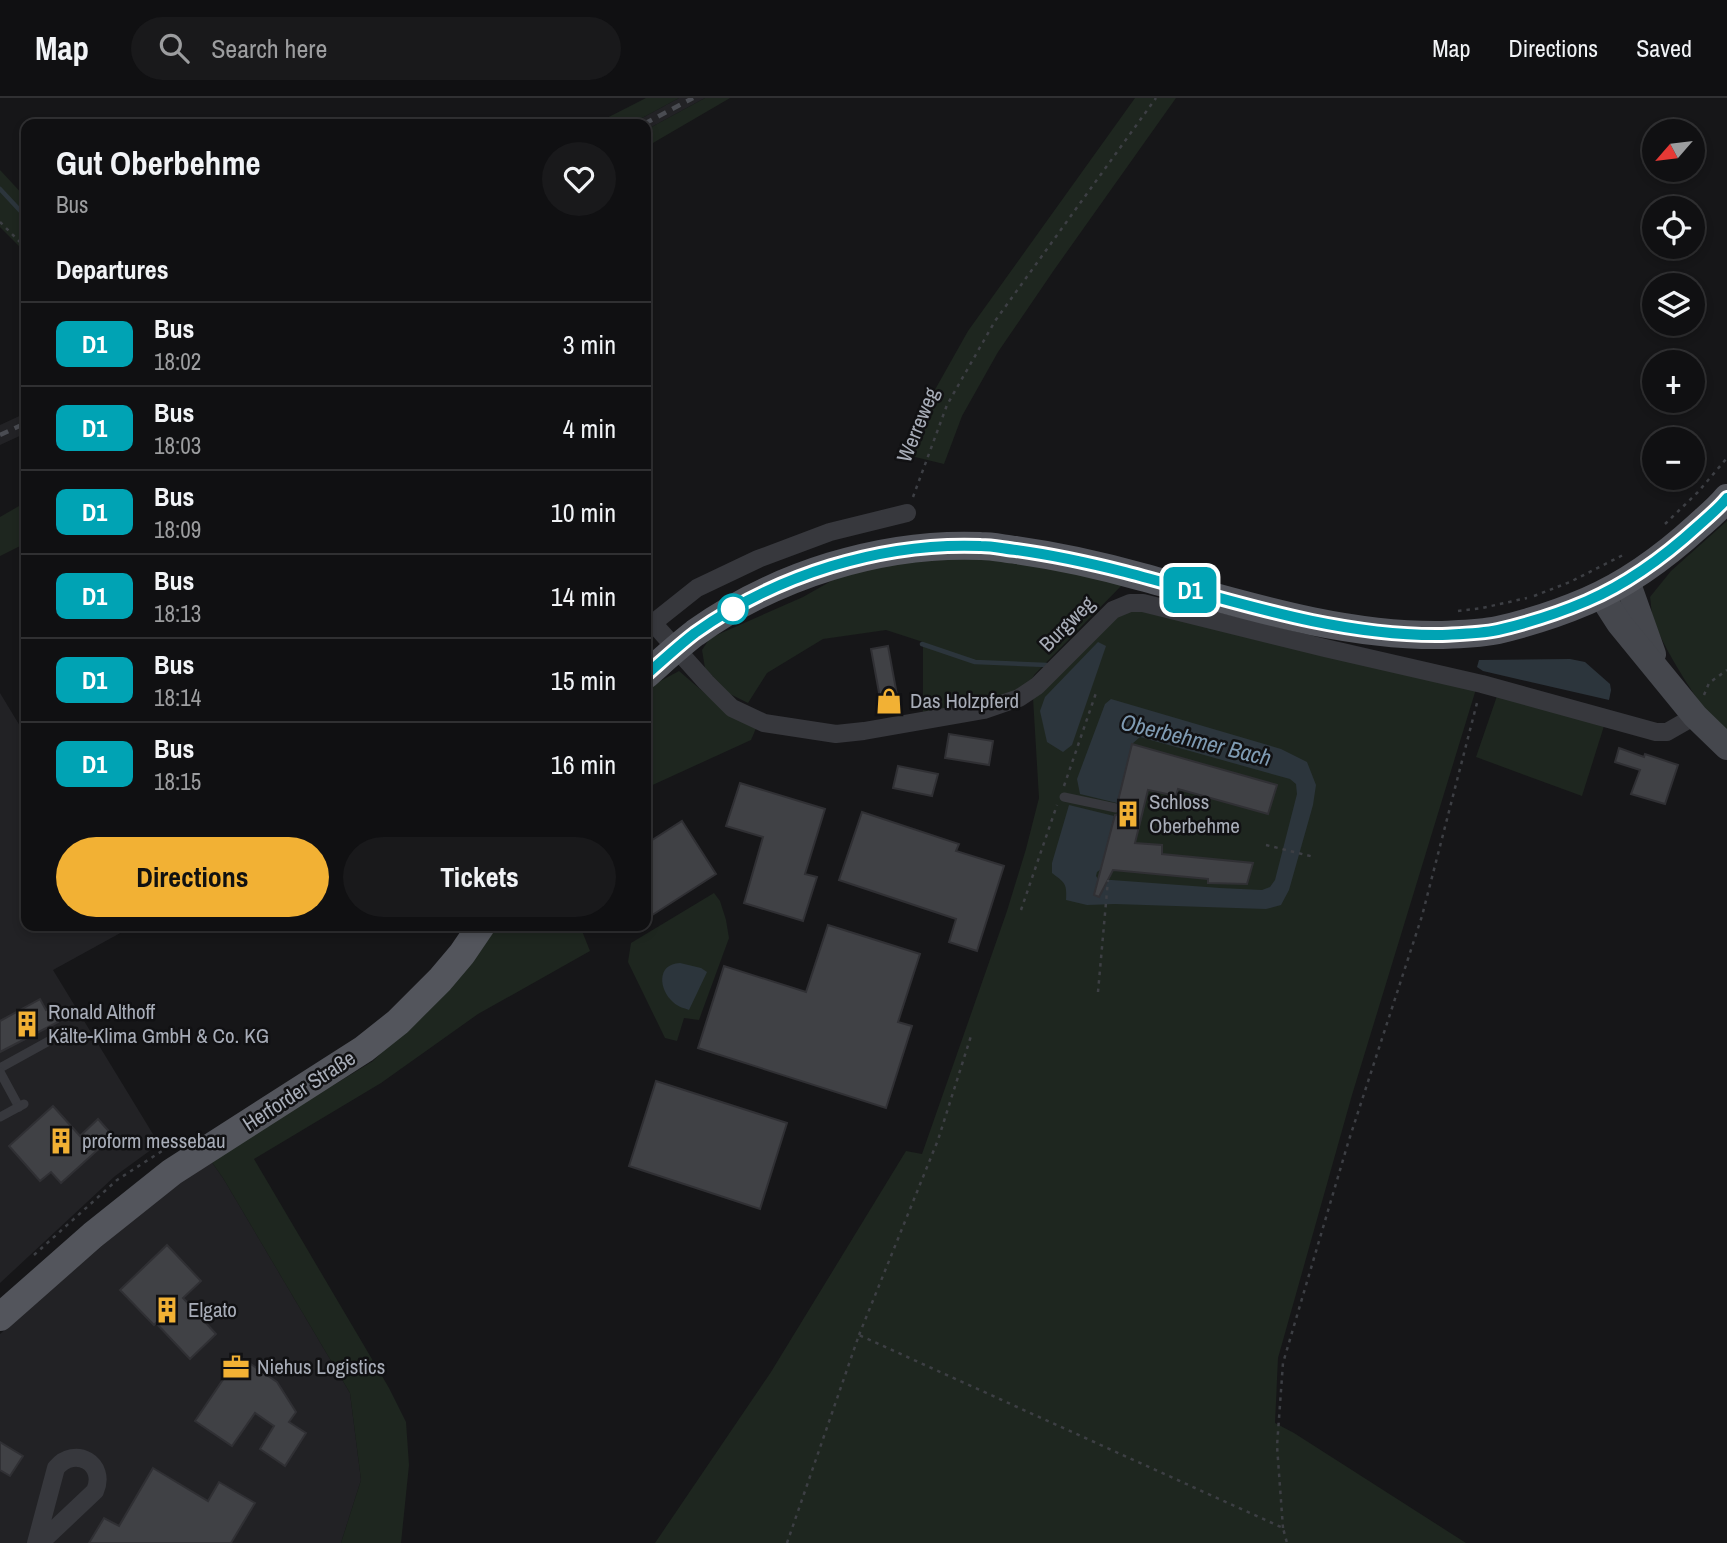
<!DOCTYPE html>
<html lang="en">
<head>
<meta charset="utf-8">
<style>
  :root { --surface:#101012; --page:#19191b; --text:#f1f3f6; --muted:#9c9d9f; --line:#303032; --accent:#f2b134 }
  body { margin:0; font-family:"Archivo Narrow",sans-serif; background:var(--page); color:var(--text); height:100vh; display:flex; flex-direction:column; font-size:26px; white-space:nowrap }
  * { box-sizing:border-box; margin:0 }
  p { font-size:23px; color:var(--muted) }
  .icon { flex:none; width:38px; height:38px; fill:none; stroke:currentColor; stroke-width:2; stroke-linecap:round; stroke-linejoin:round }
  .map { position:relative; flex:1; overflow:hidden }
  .side { position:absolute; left:21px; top:21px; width:630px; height:812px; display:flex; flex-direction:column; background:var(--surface); border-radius:14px; box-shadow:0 4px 10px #0003,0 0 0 2px var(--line) }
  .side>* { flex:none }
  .badge { padding:0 14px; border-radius:10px; font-size:24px; line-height:46px }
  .needle { width:46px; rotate:242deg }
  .buttons { position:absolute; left:1642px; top:21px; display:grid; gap:14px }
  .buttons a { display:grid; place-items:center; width:63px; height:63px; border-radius:50%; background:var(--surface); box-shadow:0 4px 10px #0003,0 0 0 2px var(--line); font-size:35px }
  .map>.badge { position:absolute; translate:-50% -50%; box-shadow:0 0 0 4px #fff }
  h2 { padding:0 35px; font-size:26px; line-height:63px }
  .round { display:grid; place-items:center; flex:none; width:74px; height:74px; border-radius:37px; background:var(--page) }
  .summary { display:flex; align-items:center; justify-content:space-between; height:119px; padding:0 35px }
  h1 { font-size:33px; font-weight:800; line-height:52px }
  .primary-button { display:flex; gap:14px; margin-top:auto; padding:14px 35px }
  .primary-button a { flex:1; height:80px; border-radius:42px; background:var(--accent); color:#111; font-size:28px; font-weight:800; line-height:80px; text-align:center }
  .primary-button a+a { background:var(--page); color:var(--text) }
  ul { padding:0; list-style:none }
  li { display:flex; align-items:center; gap:21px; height:84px; padding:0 35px; border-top:2px solid var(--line) }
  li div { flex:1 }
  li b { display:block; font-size:26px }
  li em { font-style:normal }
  li .badge { min-width:77px; font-weight:700; text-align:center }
  header { display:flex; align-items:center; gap:42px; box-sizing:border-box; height:98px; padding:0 35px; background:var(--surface); border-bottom:2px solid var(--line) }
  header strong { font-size:33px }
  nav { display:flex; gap:38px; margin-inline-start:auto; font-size:24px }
  .search { width:490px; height:63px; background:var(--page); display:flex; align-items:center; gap:18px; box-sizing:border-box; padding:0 24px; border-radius:38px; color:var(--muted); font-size:26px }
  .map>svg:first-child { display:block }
  .built { fill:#222225 }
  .green { fill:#1e261f }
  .water { fill:#2c353c }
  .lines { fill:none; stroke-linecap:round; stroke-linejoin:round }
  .stream { stroke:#2c353c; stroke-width:4.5 }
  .building { fill:#404145; stroke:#303034; stroke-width:2 }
  .path { stroke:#3d3f44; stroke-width:2.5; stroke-dasharray:3.5 5; stroke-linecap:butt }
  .service { stroke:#37383d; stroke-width:9 }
  .minor { stroke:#37383d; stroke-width:18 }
  .secondary { stroke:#45474d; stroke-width:26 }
  .primary { stroke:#53555c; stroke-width:28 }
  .rail { stroke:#4a4c52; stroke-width:4.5; stroke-dasharray:9 7; stroke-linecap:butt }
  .line-casing { stroke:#fff; stroke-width:16 }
  .line { stroke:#00a3b4; stroke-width:10 }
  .stop-dot { fill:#fff; stroke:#00a3b4; stroke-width:3.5 }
  .labels { text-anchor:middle; stroke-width:5; stroke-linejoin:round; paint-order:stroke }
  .street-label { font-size:21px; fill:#a8adb8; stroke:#111113 }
  .poi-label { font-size:21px; fill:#a8adb8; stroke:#111113; text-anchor:start }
  .water-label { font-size:23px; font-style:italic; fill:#7f9bb3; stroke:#111113 }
</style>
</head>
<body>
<header>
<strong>Map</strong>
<div class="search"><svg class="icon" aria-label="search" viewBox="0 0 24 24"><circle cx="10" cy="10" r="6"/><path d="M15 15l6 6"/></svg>Search here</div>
<nav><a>Map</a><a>Directions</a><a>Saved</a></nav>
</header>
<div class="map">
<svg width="1727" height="1445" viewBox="0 0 1727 1445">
  <rect width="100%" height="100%" fill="#161618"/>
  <!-- built -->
  <g class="built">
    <polygon points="679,0 705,0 646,32 646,26 631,26"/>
    <polygon points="26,315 26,335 0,347 0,327"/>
    <polygon points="0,595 26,638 26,828 133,828 53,872 159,1046 115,1078 0,1185"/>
    <polygon points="209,1060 223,1080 350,1295 361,1382 341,1445 0,1445 0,1236 161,1097"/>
  </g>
  <!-- green -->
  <g class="green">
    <polygon points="646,0 679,0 631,26 595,26"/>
    <polygon points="705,0 730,0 646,49 646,32"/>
    <polygon points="1135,0 1176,0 1054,172 998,254 962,318 944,366 911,358 932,297 968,233"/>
    <polygon points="0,72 26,100 26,155 0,129"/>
    <polygon points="26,404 26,445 0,458 0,419"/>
    <path d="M 1727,423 L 1727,639 C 1705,616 1659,546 1652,516 C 1651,510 1651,504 1650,499 L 1671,473 Z"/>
    <path d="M 979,460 L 1052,468 L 1123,486 L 1034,577 C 1034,578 1029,585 1028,586 C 1010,602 948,609 923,614 L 923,544 L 886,532 L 823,541 L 767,575 L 748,605 L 730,596 L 705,570 L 702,552 L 710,540 L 803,499 L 840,478 L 905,464 Z"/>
    <polygon points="1132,510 1476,591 1352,997 1278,1260 1275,1325 1294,1335 1466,1445 655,1445 771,1274 906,1053 922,1056 1007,813 1026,751 1039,700 1033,600 1105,526"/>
    <polygon points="679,573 729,616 757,628 751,642 646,690 646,596 653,587"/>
    <polygon points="1497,598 1604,628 1582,698 1476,659"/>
    <polygon points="714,795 720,803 726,822 729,840 699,922 684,920 677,943 665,940 628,864 631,845"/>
    <polygon points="491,828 580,828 590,853 478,916 381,985 254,1061 389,1290 406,1324 409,1367 401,1445 341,1445 361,1382 350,1295 223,1080 209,1060 235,1047 373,963 463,875"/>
  </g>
  <!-- water -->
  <g class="water">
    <polygon points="1098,544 1106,548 1072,647 1063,654 1047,644 1040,613 1045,599"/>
    <polygon points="1570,561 1585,564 1610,586 1611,592 1609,602 1483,573 1477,569 1479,562"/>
    <path d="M 1111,601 L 1281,651 L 1307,664 L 1316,687 L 1313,707 L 1289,792 L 1281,807 L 1266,811 L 1115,806 L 1087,807 L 1066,802 C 1067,785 1065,785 1052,775 L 1052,765 L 1069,707 L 1114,718 L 1101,771 L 1097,774 L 1096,778 L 1098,781 L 1220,790 L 1262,792 L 1270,789 L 1275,782 L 1297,696 L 1296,686 L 1290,681 L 1140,639 L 1132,646 L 1117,705 L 1080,696 L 1077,681 L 1105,606 Z"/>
    <path d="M 680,865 L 701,870 L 707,874 L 689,912 C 684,910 678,909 673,904 C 659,892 656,866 680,865 Z"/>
  </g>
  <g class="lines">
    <!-- stream -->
    <g class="stream">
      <polyline points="0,91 26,119"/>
      <polyline points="922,546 975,564 1047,567"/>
    </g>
  </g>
  <!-- building -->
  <g class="building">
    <polygon points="888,548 899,608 882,611 871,551"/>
    <polygon points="949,636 993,643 989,667 945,660"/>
    <polygon points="1132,646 1277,687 1268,716 1178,691 1176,698 1148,692 1135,745 1162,747 1162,756 1253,765 1247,786 1208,785 1208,781 1113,772 1099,799 1094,797 1115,717 1119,716 1123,712 1122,707 1118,703"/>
    <polygon points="1619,650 1644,659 1645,656 1678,667 1665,706 1631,696 1640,672 1615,664"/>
    <polygon points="898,668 938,676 932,698 893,690"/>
    <polygon points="740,685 825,711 805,776 817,779 803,823 744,805 763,739 726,728"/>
    <polygon points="862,714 959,746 956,753 1004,768 977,853 949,844 956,821 839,782"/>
    <polygon points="682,723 716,776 646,821 646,746"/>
    <polygon points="828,827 920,856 898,924 912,928 886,1010 698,950 724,868 806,894"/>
    <polygon points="40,901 46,912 50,910 58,924 0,954 0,923"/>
    <polygon points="656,983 787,1025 760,1111 629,1068"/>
    <polygon points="53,1008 80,1038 98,1021 113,1038 61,1085 51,1074 40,1083 9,1048"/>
    <polygon points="167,1147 201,1183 183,1200 216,1236 190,1261 156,1225 154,1227 120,1192"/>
    <polygon points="239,1258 277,1284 296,1314 289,1324 306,1335 285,1368 260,1351 274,1328 255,1315 232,1348 195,1323"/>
    <polygon points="0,1344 23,1358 10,1378 0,1372"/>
    <polygon points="153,1370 208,1403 219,1384 255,1405 231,1445 89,1445 104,1420 119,1428"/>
  </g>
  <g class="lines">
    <!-- path -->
    <g class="path">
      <polyline points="0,124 26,150"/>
      <polyline points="913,399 947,307 995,223 1156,0"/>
      <polyline points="1665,426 1698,394 1727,360"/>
      <polyline points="1534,498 1570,484 1623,457"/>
      <polyline points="1458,513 1482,510 1527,500"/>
      <polyline points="1704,597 1709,585 1727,572"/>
      <polyline points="1064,688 1096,595"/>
      <polyline points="1266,747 1314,759"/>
      <polyline points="1021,812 1057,707"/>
      <polyline points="1098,894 1108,782"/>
      <polyline points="34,1157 117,1082 179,1042"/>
      <polyline points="859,1237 938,1042 971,938"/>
      <polyline points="1283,1430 1277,1348 1283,1265 1348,1045 1422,818 1478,601"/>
      <polyline points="787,1445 859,1237 1283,1430 1287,1445"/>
    </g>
    <!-- service -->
    <g class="service">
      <polyline points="1064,699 1116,710"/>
      <polyline points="0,970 58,938"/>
      <polyline points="0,974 19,1009"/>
      <polyline points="0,1019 24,1006"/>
    </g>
    <!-- minor -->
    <g class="minor">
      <polyline points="907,415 830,434 758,461 697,490 653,525 706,584 732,610 764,625 836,636 864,633 984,612 1019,600 1037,588 1113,512 1130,505 1143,505 1325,550 1482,586 1656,634 1667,634 1695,618"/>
      <path d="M 36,1445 L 56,1370 C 75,1347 107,1366 95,1393 L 40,1445"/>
    </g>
    <!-- secondary -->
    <g class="secondary">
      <polyline points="1627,483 1653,556"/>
      <polyline points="1601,497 1619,525 1695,618 1727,649"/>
    </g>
    <!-- primary -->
    <g class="primary">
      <path d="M 646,577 C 662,563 678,548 695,535 C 776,477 881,444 981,448 C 993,448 1005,451 1016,452 C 1059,458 1100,467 1142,479 C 1239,505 1338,538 1440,537 C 1459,536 1479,536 1498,532 C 1528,525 1559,515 1587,503 C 1629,485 1664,459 1698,428 C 1708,419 1719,410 1727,400"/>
      <polyline points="0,1219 93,1137 172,1074 364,951 398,924 440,882 462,856 481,828"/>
    </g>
    <!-- rail -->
    <g class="rail">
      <polyline points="644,26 693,0"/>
      <polyline points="0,337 26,325"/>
    </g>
  </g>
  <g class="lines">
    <!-- line casing -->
    <g class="line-casing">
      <path id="line" d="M 646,577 C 662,563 678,548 695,535 C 776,477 881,444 981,448 C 993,448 1005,451 1016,452 C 1053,457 1089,465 1125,474 C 1228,501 1332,538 1440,537 C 1459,536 1479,536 1498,532 C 1528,525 1559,515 1587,503 C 1629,485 1664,459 1698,428 C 1708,419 1719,410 1727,400"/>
    </g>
    <!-- line -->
    <use href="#line" class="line"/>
  </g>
  <!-- icons -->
  <defs>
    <g id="shop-bare" transform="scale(2.1)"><path d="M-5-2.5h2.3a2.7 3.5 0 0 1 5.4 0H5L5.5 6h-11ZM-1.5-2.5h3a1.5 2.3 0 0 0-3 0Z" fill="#f2b134" stroke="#111113" stroke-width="2.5" paint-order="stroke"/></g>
    <g id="building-bare" transform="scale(2.1)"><path d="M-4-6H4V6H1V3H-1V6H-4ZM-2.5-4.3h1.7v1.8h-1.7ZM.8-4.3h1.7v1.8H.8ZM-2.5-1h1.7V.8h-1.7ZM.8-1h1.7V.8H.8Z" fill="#f2b134" stroke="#111113" stroke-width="2.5" paint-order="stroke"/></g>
    <g id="office-bare" transform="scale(2.1)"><path d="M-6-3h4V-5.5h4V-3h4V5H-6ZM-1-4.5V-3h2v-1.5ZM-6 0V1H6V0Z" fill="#f2b134" stroke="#111113" stroke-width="2.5" paint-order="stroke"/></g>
  </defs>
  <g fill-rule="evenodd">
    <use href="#shop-bare" x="889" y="603"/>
    <use href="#building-bare" x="1128" y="716"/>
    <use href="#building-bare" x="27" y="926"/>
    <use href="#building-bare" x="61" y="1043"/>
    <use href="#building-bare" x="167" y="1212"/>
    <use href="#office-bare" x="236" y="1269"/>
  </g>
  <!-- markers -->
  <circle class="stop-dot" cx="733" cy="511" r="14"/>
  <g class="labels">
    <!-- street labels -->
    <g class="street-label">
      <text transform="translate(918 327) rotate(-68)" y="7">Werreweg</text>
      <text transform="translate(1067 526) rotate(-45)" y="7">Burgweg</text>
      <text transform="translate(299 993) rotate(-33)" y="7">Herforder Straße</text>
    </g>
    <!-- poi labels -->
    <g class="poi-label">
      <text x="910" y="610">Das Holzpferd</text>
      <text x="1149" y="711">Schloss<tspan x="1149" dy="24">Oberbehme</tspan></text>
      <text x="48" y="921">Ronald Althoff<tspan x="48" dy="24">Kälte-Klima GmbH &amp; Co. KG</tspan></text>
      <text x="82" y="1050">proform messebau</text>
      <text x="188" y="1219">Elgato</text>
      <text x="257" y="1276">Niehus Logistics</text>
    </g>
    <!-- water labels -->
    <g class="water-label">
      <text transform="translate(1196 642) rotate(14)" y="8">Oberbehmer Bach</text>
    </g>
  </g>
</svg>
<div class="buttons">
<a><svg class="needle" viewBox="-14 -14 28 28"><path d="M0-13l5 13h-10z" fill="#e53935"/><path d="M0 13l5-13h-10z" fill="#9c9d9f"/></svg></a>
<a><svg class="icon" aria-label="locate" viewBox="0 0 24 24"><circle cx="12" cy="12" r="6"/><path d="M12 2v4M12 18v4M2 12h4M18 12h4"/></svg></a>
<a><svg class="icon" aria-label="layers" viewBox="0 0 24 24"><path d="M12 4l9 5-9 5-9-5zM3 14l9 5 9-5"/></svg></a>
<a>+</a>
<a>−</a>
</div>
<b class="badge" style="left:1190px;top:492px;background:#00a3b4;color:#fff">D1</b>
<section class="side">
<div class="summary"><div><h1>Gut Oberbehme</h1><p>Bus</p></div><a class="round"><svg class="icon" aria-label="heart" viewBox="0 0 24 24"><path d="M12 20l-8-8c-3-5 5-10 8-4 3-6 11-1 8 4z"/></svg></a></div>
<h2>Departures</h2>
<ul>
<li><span class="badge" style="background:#00a3b4;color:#fff">D1</span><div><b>Bus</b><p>18:02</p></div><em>3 min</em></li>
<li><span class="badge" style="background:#00a3b4;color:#fff">D1</span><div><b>Bus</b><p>18:03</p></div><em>4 min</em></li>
<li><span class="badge" style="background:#00a3b4;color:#fff">D1</span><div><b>Bus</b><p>18:09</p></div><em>10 min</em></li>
<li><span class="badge" style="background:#00a3b4;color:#fff">D1</span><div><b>Bus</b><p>18:13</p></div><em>14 min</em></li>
<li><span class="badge" style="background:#00a3b4;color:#fff">D1</span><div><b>Bus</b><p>18:14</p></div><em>15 min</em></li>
<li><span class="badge" style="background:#00a3b4;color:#fff">D1</span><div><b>Bus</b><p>18:15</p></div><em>16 min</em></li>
</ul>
<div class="primary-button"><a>Directions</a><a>Tickets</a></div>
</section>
</div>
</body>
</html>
